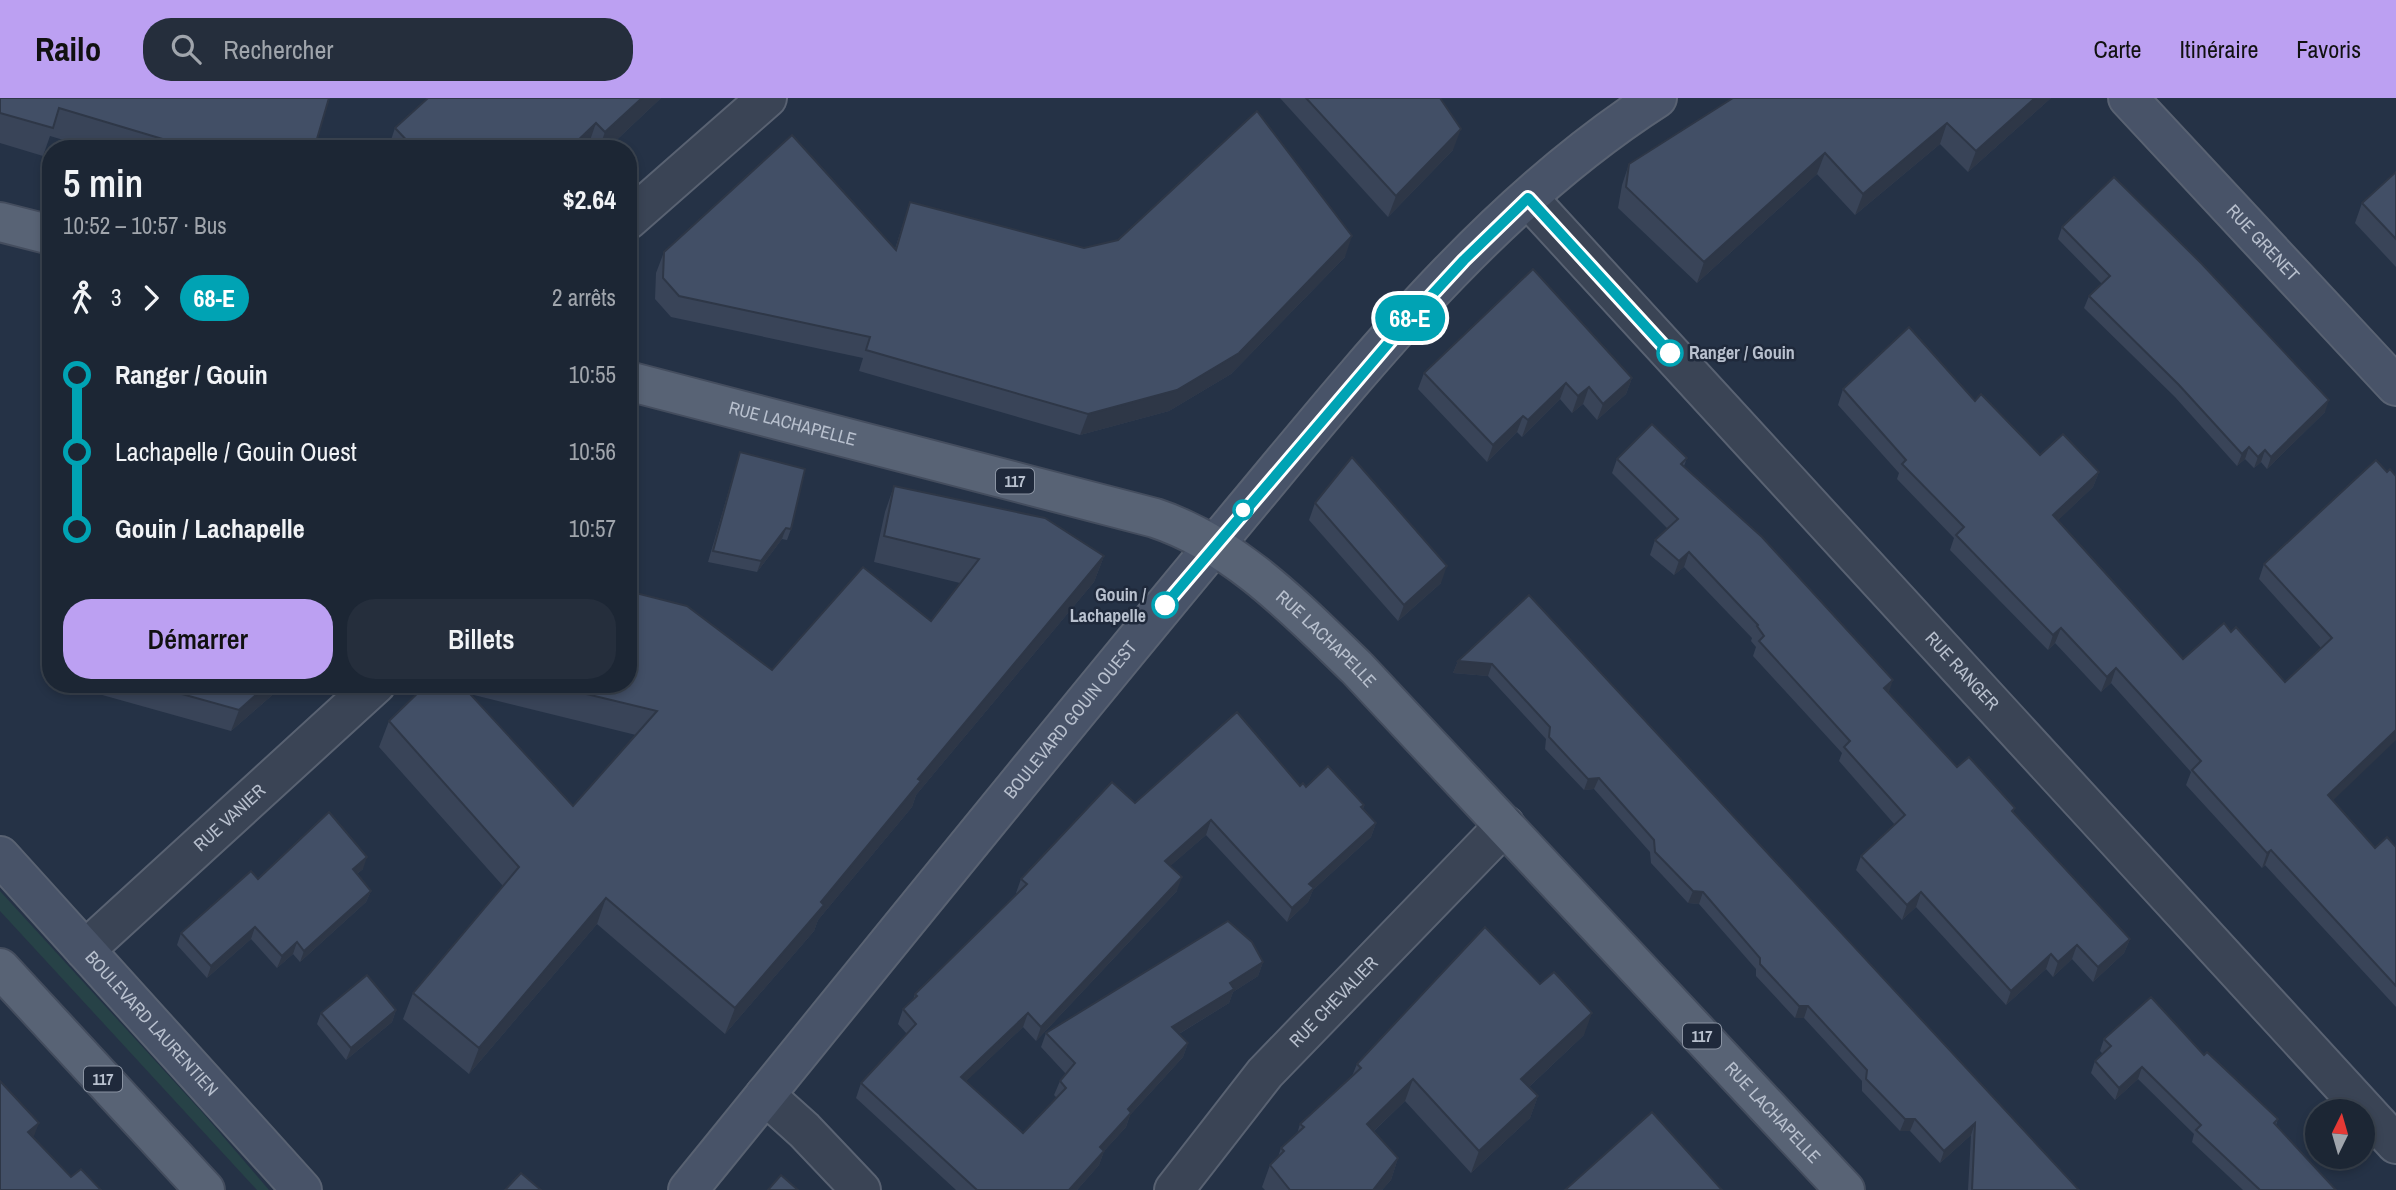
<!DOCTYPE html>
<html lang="fr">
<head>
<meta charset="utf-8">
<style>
  :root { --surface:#1c2634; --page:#252e3c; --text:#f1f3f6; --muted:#a0a5ac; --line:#3a434f; --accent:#bca0f2 }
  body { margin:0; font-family:"Archivo Narrow",sans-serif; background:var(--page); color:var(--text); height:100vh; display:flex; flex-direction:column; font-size:26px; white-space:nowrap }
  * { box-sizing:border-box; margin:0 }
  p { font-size:23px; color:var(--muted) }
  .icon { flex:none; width:38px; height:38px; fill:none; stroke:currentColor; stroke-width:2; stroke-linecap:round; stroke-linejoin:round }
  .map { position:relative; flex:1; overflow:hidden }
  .sheet { position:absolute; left:42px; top:42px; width:595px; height:553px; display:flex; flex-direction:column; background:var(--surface); border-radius:28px; box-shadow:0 4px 10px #0003,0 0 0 2px var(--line) }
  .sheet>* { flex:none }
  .badge { padding:0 14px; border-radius:23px; font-size:24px; line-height:46px }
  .needle { width:46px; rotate:5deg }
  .tools { position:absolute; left:2305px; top:1001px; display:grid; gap:14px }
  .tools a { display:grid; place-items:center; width:70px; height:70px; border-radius:50%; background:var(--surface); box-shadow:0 4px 10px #0003,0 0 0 2px var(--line); font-size:35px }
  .map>.badge { position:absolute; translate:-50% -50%; box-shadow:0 0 0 4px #fff }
  .legs { display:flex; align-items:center; gap:10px; height:77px; padding:0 21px; font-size:23px }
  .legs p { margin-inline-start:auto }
  .headline { display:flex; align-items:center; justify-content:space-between; height:119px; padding:0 21px }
  h1 { font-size:38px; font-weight:600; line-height:52px }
  .primary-button { display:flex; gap:14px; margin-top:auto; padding:14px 21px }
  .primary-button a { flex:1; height:80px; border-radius:28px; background:var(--accent); color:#111; font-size:28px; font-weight:600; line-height:80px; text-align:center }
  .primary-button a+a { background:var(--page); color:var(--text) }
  ul { padding:0 21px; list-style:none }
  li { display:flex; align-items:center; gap:24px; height:77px; font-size:26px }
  li i { display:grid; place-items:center; width:10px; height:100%; margin:0 9px; background:currentColor }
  li i::after { content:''; width:18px; height:18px; margin:-9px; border:5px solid; border-radius:50%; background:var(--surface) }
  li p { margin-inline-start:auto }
  li:first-child i { background:linear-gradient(#0000 50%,currentColor 0) }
  li:last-child i { background:linear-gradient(currentColor 50%,#0000 0) }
  header { display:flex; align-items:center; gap:42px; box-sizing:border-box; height:98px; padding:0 35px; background:var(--accent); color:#111 }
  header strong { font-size:33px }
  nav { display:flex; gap:38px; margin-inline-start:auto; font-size:24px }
  .search { width:490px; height:63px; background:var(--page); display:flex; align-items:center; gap:18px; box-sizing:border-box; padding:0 24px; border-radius:28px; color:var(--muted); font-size:26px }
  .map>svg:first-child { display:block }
  .green { fill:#274247 }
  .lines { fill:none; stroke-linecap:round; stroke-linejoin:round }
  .street-casing { stroke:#596272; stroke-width:42 }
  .secondary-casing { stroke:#596272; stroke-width:42 }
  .primary-casing { stroke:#444d5e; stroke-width:42 }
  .street { stroke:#3a4455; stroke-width:38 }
  .secondary { stroke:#485368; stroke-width:38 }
  .primary { stroke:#586375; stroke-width:38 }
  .wall { fill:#394458; fill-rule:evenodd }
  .shaded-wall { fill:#2e3747 }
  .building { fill:#424f66; stroke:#2e3747; stroke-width:2 }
  .line-1-casing { stroke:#fff; stroke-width:16 }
  .line-1 { stroke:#00a3b4; stroke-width:10 }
  .stop-1-dot { fill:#fff; stroke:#00a3b4; stroke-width:3.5 }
  .labels { text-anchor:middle; stroke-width:5; stroke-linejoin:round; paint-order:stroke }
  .shield { fill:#1f293b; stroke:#8a93a2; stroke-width:2 }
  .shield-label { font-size:16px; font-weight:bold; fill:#b8c0ce }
  .street-label { font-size:18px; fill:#b8c0ce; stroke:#1f293b }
  .stop-label { font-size:18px; font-weight:bold; fill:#b8c0ce; stroke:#1f293b; text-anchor:start }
</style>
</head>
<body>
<header>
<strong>Railo</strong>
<div class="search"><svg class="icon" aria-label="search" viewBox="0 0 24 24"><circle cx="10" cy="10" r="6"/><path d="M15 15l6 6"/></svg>Rechercher</div>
<nav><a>Carte</a><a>Itinéraire</a><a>Favoris</a></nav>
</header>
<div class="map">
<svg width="2396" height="1092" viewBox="0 0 2396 1092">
  <rect width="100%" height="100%" fill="#253246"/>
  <!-- green -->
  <polygon class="green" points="0,793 202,1014 269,1092 257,1092 0,813"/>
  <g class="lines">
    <!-- street casing -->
    <g class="street-casing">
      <g id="street">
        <path id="s1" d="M 1528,100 L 2396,1046"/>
        <polyline points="628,122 767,0"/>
        <path id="s2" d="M 85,852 L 376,586"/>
        <polyline points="765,997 804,1032 861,1092"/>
        <path id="s3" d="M 1174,1092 L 1265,975 L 1505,727"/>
      </g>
    </g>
    <!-- secondary casing -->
    <g class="secondary-casing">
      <g id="secondary">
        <path id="s4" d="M 2128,0 L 2396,288"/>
        <path id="s5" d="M 0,758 L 302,1092"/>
        <path id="s6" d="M 688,1092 C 870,868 1052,642 1237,420 C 1363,269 1490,107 1657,0"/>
      </g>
    </g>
    <!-- primary casing -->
    <g class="primary-casing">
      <g id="primary">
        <polyline points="0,124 51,137"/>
        <path id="s7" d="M 628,283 L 1155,420 C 1236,447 1297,512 1357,570 L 1845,1092"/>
        <polyline points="0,870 205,1092"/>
      </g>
    </g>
    <!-- street -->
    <use href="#street" class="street"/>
    <!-- secondary -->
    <use href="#secondary" class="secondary"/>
    <!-- primary -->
    <use href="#primary" class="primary"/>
  </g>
  <!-- wall -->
  <g class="wall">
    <polygon points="0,0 314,51 94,51 50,38 43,58 0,45"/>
    <polygon points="428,0 661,0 607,51 388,51 395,30"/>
    <polygon points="1280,0 1440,0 1453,52 1388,119"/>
    <polygon points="2051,0 1968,74 1940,46 1855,117 1817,76 1697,185 1618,110 1622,87 1629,66"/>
    <polygon points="2396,74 2396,169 2355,125 2362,105"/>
    <polygon points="910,104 1084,150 1345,159 1231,276 1169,313 1080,337 859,273 863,260 671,219 655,201 656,175 664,154 895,151"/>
    <polygon points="2062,129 2325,314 2267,371 2261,364 2254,370 2245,361 2237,368 2175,299 2084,210 2089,198 2102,186 2058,141"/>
    <polygon points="1424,275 1632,280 1626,296 1597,322 1583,306 1572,315 1560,301 1522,339 1517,334 1487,364 1418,291"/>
    <polygon points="1843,291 1975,303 2040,357 2099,374 2093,389 2058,422 2183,561 2231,534 2285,584 2321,550 2259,481 2264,466 2376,362 2333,703 2375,750 2396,749 2396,909 2265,767 2262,770 2186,687 2191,674 2111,585 2101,594 2055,545 2048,552 1950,452 1954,440 1897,381 1899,375 1838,307"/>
    <polygon points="740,354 791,431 787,442 782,441 757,474 708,464"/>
    <polygon points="1687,360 1684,368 1888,595 1957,669 2015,710 2013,714 2130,841 2124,855 2093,884 2072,861 2053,879 2046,871 2006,907 1916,809 1902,822 1856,772 1861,758 1895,727 1839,663 1842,655 1753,558 1756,549 1751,543 1752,540 1684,469 1674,477 1650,457 1655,442 1668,431 1612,375 1617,361"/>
    <path d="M 894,388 L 1104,458 L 1094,484 L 916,697 L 912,709 L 818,822 L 814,833 L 725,936 L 597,826 L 469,976 L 403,921 L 413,895 L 503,788 L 379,649 L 389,623 L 427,586 L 628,586 L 772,572 L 931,523 L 960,485 L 874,464 L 885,414 ZM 470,596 L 636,637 L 573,708 Z"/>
    <polygon points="1315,405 1441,485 1398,523 1309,422"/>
    <polygon points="1529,497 2079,1092 1968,1092 1971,1037 1940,1065 1910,1033 1900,1033 1862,993 1862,983 1804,920 1795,920 1756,878 1756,871 1699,806 1688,805 1651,765 1650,754 1594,691 1584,692 1545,651 1546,641 1488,578 1453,575 1458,563"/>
    <polygon points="63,586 285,586 231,633"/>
    <polygon points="1300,688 1306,689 1364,707 1363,711 1376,725 1371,739 1313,792 1308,804 1287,824 1206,737 1170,768 1177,793 1036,943 1023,929 966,983 1023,1035 1057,1000 1054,997 1060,983 1066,976 1041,949 1046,935 1263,864 1258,878 1233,894 1229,905 1179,936 1188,945 1183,959 1130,1017 1126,1029 1104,1053 1099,1067 1077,1092 956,1092 856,1000 861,985 907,936 898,926 903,911 913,902 915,896 1017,795 1016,795 1021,781 1135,705"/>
    <polygon points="363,771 357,776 371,793 366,804 300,864 293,856 277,870 251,841 207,880 177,847 181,835 258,781"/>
    <polygon points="396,912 392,924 346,962 317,926 321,915"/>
    <polygon points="1584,937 1529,989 1538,998 1530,1020 1471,1075 1405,1003 1374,1033 1398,1060 1391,1082 1382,1092 1265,1092 1262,1089 1270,1067 1278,1059 1281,1050 1297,1036 1300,1026 1352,978 1357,966"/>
    <polygon points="2104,941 2204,957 2278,1021 2276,1027 2336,1092 2243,1092 2192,1044 2194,1036 2138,981 2115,1002 2091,975 2095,963 2103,956 2100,953"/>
  </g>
  <!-- shaded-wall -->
  <g class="shaded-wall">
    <polygon points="642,0 661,0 607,51 599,51 605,34"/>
    <polygon points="2035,0 2051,0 1968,74 1976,53"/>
    <polygon points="596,25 587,51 569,51"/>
    <polygon points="1947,25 1940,46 1855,117 1863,96"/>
    <polygon points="1461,31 1453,52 1388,119 1396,98"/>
    <polygon points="1825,55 1817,76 1697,185 1704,164"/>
    <polygon points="1352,138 1345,159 1231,276 1169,313 1080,337 1088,316"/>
    <polygon points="1632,280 1626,296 1597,322 1603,306"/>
    <polygon points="1566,285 1560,301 1522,339 1528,322"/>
    <polygon points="1589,289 1583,306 1572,315 1578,298"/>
    <polygon points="2329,302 2325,314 2267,371 2271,359"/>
    <polygon points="1523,318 1517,334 1487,364 1493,347"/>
    <polygon points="2249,349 2245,361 2237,368 2242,356"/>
    <polygon points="2265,352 2261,364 2254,370 2258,359"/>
    <polygon points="2099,374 2093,389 2048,432 2053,417"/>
    <polygon points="786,430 782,441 757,474 761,463"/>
    <polygon points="1689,454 1684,469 1674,477 1679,463"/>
    <polygon points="1104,458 1094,484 916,697 912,709 818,822 814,833 725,936 735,910 918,681"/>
    <polygon points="1447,468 1441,485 1398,523 1404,507"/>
    <polygon points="2061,530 2055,545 2048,552 2053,537"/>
    <polygon points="1458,563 1492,566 1488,578 1453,575"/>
    <polygon points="2116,570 2111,585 2101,594 2107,579"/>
    <polygon points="1893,582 1888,597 1884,590"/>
    <polygon points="268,586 285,586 231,633 239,612"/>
    <polygon points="2396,632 2396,642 2322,713 2328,697"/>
    <polygon points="1599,680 1594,691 1584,692 1588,681"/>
    <polygon points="1211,722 1206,737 1160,777 1165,763"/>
    <polygon points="1376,725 1371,739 1313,792 1308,804 1287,824 1292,810 1309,786"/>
    <polygon points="2271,752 2265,767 2262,770 2267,755"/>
    <polygon points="367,759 363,771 349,782 353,771"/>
    <polygon points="1182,779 1177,793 1036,943 1041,929"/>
    <polygon points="371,793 366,804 300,864 304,853"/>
    <polygon points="1693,793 1703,794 1699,806 1688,805"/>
    <polygon points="1921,794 1916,809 1902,822 1907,807"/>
    <polygon points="606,800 597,826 469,976 479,950"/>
    <polygon points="255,829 251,841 207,880 211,868"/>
    <polygon points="2130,841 2124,855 2093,884 2098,869"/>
    <polygon points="297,844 293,856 277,870 282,858"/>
    <polygon points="2077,847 2072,861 2053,879 2058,864"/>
    <polygon points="2051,856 2046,871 2006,907 2011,893"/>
    <polygon points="1263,864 1258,878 1233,894 1229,905 1167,943 1172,929 1230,885"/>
    <polygon points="1799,908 1808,908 1804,920 1795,920"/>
    <polygon points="396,912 392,924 346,962 351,950"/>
    <polygon points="1028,915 1023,929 956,993 961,979"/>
    <polygon points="1592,915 1584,937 1514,1003 1521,981"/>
    <polygon points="1188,945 1183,959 1130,1017 1126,1029 1096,1062 1104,1053 1099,1067 1077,1092 1069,1092 1128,1011"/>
    <polygon points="2142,969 2138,981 2115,1002 2119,990"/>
    <polygon points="1413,981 1405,1003 1359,1047 1367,1026"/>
    <polygon points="1538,998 1530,1020 1471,1075 1479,1053"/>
    <polygon points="1905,1021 1915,1021 1910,1033 1900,1033"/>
    <polygon points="39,1025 34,1038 24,1047 28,1034"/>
    <polygon points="1975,1025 1971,1037 1940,1065 1944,1053"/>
    <polygon points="1398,1060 1391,1082 1382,1092 1373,1092"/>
  </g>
  <!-- building -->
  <g class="building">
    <polygon points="0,0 329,0 314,51 196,51 59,10 53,30 0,15"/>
    <polygon points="428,0 642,0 605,34 596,25 569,51 415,51 395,30"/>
    <polygon points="1306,0 1440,0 1461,31 1396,98"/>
    <polygon points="1733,0 2035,0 1976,53 1947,25 1863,96 1825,55 1704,164 1626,89 1629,66"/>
    <polygon points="1257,13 1352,138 1239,255 1177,292 1088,316 866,252 870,239 679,198 663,180 664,154 792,37 896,152 910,104 1084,150 1118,142"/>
    <polygon points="2396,74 2396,141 2362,105"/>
    <polygon points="2114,79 2202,166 2329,302 2271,359 2265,352 2258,359 2249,349 2242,356 2179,287 2089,198 2110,178 2062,129"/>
    <polygon points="1533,171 1632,280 1603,306 1589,289 1578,298 1566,285 1528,322 1523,318 1493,347 1424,275"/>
    <polygon points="1909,229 1975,303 1981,296 2040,357 2063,336 2099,374 2053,417 2183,561 2224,525 2231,534 2236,529 2285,584 2332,540 2264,466 2376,362 2387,374 2390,371 2396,378 2396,632 2328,697 2375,750 2387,739 2396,749 2396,888 2271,752 2267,755 2192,672 2201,663 2116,570 2107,579 2061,530 2053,537 1956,437 1964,429 1902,366 1906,362 1843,291"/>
    <polygon points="628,312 632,313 628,328"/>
    <polygon points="1652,326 1687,360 1681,366 1762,439 1893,582 1884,590 1957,669 1969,659 2015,710 2012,713 2130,841 2098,869 2077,847 2058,864 2051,856 2011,893 1921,794 1907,807 1861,758 1905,717 1844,649 1850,643 1759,543 1764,538 1757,528 1758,527 1689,454 1679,463 1655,442 1678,421 1617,361"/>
    <polygon points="740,354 805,371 791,431 786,430 761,463 713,453"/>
    <polygon points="1352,359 1447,468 1404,507 1315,405"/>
    <polygon points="894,388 1045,420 1104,458 918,681 921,683 821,804 824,807 735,910 606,800 479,950 413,895 519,769 389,623 427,586 461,586 573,708 657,613 545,586 628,586 628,493 687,508 772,572 863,469 931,523 979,461 884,438"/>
    <polygon points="1529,497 2079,1092 1972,1092 1975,1025 1944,1053 1915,1021 1905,1021 1866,981 1867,972 1808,908 1799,908 1760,866 1760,860 1703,794 1693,793 1655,754 1654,742 1599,680 1588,681 1549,639 1550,629 1492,566 1458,563"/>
    <polygon points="146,586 268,586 239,612"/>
    <polygon points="1237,614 1300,688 1303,685 1306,689 1328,668 1364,707 1361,709 1376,725 1309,786 1314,790 1292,810 1211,722 1165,763 1182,779 1041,929 1028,915 961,979 1023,1035 1066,990 1060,983 1075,965 1046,935 1228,823 1252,844 1263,864 1230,885 1234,891 1172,929 1188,945 1128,1011 1131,1015 1100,1049 1104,1053 1069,1092 977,1092 861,985 916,926 903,911 917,898 915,896 1027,786 1021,781 1112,684 1135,705"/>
    <polygon points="329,714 367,759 353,771 371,793 304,853 297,844 282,858 255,829 211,868 181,835 251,773 258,781"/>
    <polygon points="1485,829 1540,886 1554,874 1592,915 1521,981 1538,998 1479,1053 1413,981 1367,1026 1398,1060 1373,1092 1290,1092 1270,1067 1284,1053 1281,1050 1304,1029 1300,1026 1361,970 1357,966"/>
    <polygon points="367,877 396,912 351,950 321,915"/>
    <polygon points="2151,899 2204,957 2207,954 2278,1021 2274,1025 2336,1092 2260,1092 2196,1032 2201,1027 2142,969 2119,990 2095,963 2111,948 2104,941"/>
    <polygon points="0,983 39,1025 28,1034 71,1079 81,1071 101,1092 0,1092"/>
    <polygon points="1652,1014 1722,1092 1565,1092"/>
    <polygon points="521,1075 541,1092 505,1092"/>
    <polygon points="781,1077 798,1092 768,1092"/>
  </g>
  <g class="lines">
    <!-- line-1 casing -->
    <g class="line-1-casing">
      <polyline id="line-1" points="1165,507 1404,227 1464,162 1528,100 1670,255"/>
    </g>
    <!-- line-1 -->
    <use href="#line-1" class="line-1"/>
  </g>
  <!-- markers -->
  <g class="stop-1-dot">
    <circle cx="1670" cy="255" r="12"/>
    <circle cx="1243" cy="412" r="9"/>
    <circle cx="1165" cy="507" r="12"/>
  </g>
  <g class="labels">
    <!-- shield labels -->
    <g class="shield">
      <rect x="996" y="370.5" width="38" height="25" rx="5"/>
      <rect x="1683" y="925.5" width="38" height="25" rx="5"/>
      <rect x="84" y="968.5" width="38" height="25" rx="5"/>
    </g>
    <g class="shield-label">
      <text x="1015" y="389">117</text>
      <text x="1702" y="944">117</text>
      <text x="103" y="987">117</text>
    </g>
    <!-- street labels -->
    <g class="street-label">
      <text dy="6" stroke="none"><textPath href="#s4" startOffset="198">RUE GRENET</textPath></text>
      <text dy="6" stroke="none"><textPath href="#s7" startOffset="170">RUE LACHAPELLE</textPath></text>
      <text dy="6" stroke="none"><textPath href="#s7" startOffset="756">RUE LACHAPELLE</textPath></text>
      <text dy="6" stroke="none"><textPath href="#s1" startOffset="642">RUE RANGER</textPath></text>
      <text dy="6" stroke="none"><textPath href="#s6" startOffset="606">BOULEVARD GOUIN OUEST</textPath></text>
      <text dy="6" stroke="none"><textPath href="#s2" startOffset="196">RUE VANIER</textPath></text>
      <text dy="6" stroke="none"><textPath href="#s3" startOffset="247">RUE CHEVALIER</textPath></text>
      <text dy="6" stroke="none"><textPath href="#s5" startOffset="226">BOULEVARD LAURENTIEN</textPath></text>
      <text dy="6" stroke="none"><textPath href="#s7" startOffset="1407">RUE LACHAPELLE</textPath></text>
    </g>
    <!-- stop labels -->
    <g class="stop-label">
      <text x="1689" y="261">Ranger / Gouin</text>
      <text x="1146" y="503" text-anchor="end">Gouin /<tspan x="1146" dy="21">Lachapelle</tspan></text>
    </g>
  </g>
</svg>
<div class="tools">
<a><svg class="needle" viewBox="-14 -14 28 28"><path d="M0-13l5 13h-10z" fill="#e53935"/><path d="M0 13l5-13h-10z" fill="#a0a5ac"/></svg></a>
</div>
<b class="badge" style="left:1410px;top:220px;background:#00a3b4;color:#fff">68-E</b>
<section class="sheet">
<div class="headline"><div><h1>5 min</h1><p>10:52 – 10:57 · Bus</p></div><b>$2.64</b></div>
<div class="legs"><svg class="icon" aria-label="walk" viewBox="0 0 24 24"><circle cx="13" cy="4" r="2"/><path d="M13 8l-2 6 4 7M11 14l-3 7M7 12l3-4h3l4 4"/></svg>3<svg class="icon" aria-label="forward" viewBox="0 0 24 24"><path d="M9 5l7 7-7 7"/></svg><b class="badge" style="background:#00a3b4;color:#fff">68-E</b><p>2 arrêts</p></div>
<ul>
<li><i style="color:#00a3b4"></i><b>Ranger / Gouin</b><p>10:55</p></li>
<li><i style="color:#00a3b4"></i><span>Lachapelle / Gouin Ouest</span><p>10:56</p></li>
<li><i style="color:#00a3b4"></i><b>Gouin / Lachapelle</b><p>10:57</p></li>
</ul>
<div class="primary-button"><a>Démarrer</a><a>Billets</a></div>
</section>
</div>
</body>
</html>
